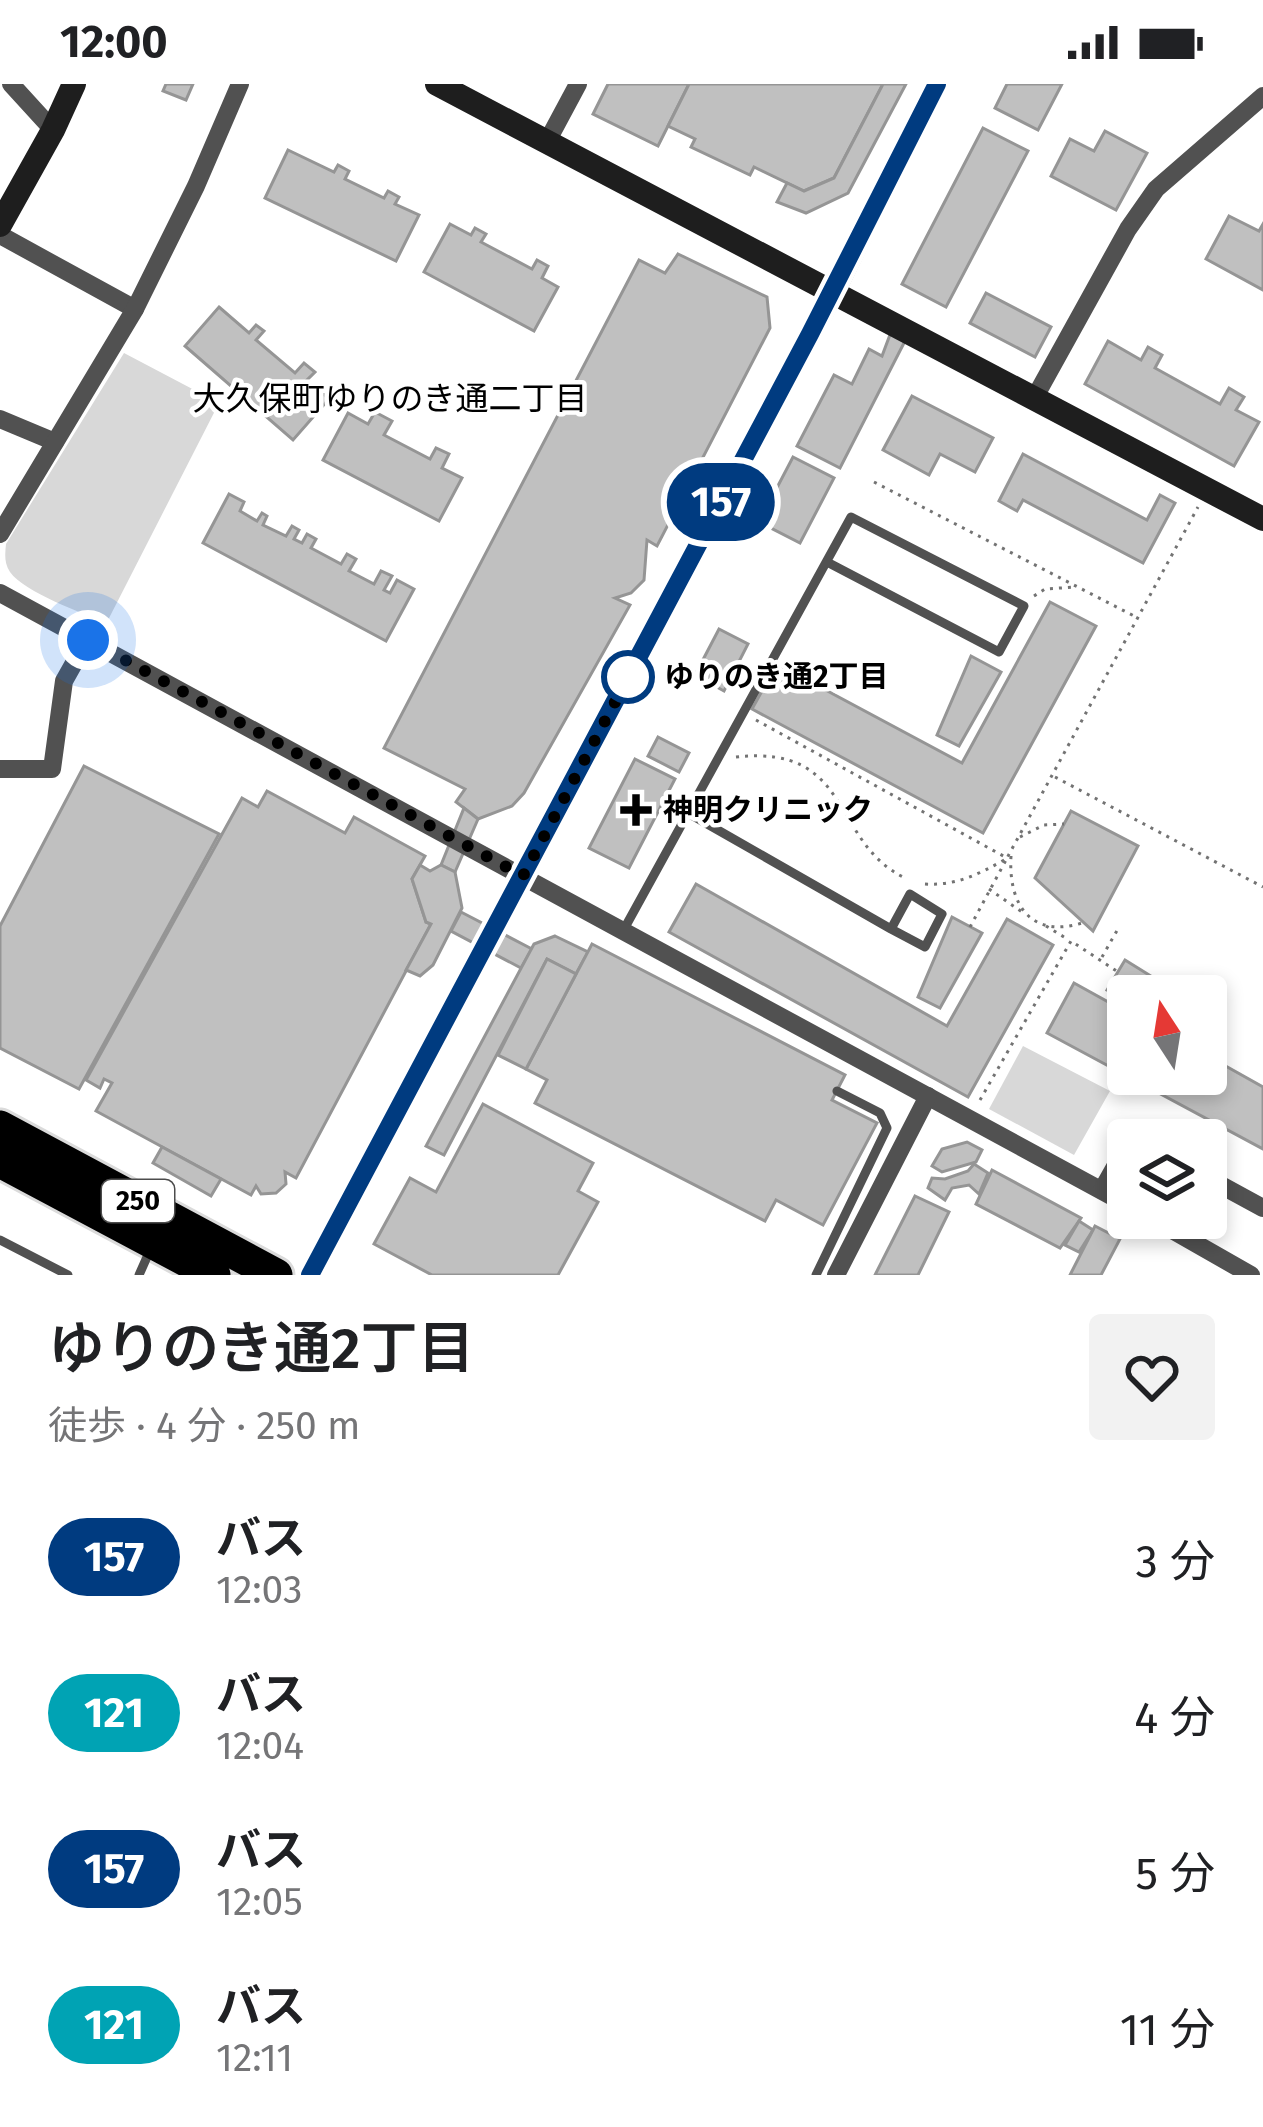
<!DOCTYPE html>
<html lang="ja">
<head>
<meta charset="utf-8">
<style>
  :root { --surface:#fff; --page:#f2f2f2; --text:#202124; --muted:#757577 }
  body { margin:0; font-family:"Fira Sans","Noto Sans JP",sans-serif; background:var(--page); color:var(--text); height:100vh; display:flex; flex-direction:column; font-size:45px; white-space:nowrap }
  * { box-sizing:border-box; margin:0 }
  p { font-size:39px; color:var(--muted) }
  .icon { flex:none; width:66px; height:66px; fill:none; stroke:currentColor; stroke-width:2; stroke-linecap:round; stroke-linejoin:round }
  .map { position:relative; height:1191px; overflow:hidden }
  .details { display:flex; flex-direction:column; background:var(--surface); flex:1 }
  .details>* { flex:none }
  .badge { padding:0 24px; border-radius:39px; font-size:42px; line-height:78px }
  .needle { width:78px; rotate:348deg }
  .fabs { position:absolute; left:1107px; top:891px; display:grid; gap:24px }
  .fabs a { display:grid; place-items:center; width:120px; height:120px; border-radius:12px; background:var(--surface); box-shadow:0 6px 18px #0003; font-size:60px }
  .you { position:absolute; width:60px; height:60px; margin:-30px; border:9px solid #fff; border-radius:50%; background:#1a73e8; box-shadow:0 0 0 18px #1a73e833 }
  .map>.badge { position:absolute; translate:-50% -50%; box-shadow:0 0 0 6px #fff }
  .round { display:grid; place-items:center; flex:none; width:126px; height:126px; border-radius:12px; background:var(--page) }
  .head { display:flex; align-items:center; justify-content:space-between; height:204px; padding:0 48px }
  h1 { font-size:57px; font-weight:600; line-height:90px }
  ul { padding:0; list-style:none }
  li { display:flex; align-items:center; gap:36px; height:156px; padding:0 48px }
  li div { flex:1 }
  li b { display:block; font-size:45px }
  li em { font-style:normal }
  li .badge { min-width:132px; font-weight:700; text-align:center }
  .status { display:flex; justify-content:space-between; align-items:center; height:84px; padding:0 60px; background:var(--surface); direction:ltr }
  .status svg { height:33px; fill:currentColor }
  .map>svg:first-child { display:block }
  .green { fill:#d8d8d8 }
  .building { fill:#c0c0c0; stroke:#959595; stroke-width:3 }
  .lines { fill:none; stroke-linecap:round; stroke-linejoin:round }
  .highway-casing { stroke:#dbdbdb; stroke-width:39 }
  .path { stroke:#737373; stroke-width:3; stroke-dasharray:3 6; stroke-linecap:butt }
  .lane { stroke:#515151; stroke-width:9 }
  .street { stroke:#515151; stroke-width:18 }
  .secondary { stroke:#1e1e1e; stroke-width:24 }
  .highway { stroke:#000; stroke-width:33 }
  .line-casing { stroke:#fff; stroke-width:27 }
  .line { stroke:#003b80; stroke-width:18 }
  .walk { stroke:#000; stroke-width:12; stroke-dasharray:0 21.6 }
  .stop-dot { fill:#fff; stroke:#003b80; stroke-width:6 }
  .poi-dot { fill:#000; stroke:#fff; stroke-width:4.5 }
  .labels { text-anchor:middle; stroke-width:9; stroke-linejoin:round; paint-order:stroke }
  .shield { fill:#fff; stroke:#4c4c4c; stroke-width:3 }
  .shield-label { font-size:27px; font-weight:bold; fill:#000 }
  .stop-label { font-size:30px; font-weight:bold; fill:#000; stroke:#fff; text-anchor:start }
  .poi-label { font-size:30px; font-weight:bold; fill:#000; stroke:#fff; text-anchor:start }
  .neighbourhood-label { font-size:33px; fill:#000; stroke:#fff }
</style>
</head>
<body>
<div class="status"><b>12:00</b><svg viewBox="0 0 49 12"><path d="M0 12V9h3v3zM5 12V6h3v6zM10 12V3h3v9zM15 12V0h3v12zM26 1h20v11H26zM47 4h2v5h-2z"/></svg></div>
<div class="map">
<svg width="1263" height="1191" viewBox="0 0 1263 1191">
  <rect width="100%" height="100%" fill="#fff"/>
  <!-- green -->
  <g class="green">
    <path d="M 124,269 L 219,319 L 106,540 C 82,528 25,509 10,488 C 4,479 5,470 6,460 Z"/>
    <polygon points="1023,962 1110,1007 1074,1071 989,1025"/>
  </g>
  <!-- building -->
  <g class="building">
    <polygon points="166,0 193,0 186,16 163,7"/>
    <polygon points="608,0 689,0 658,62 593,30"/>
    <polygon points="689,0 883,0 834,94 804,107 754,83 750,91 691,63 695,55 668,42"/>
    <polygon points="883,0 906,0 848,109 806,129 777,118 787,99 804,107 834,94"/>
    <polygon points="1007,0 1062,0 1038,46 995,24"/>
    <polygon points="983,44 1028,67 946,223 902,200"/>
    <polygon points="1105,47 1147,69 1116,126 1051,92 1070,55 1094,67"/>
    <polygon points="288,66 334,88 338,81 349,87 345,95 384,114 388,107 399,113 395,120 419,131 396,177 265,114"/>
    <polygon points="1229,132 1259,147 1263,140 1263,206 1206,175"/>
    <polygon points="450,140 471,151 475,144 486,150 481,158 532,185 537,176 548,182 542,194 558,203 534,247 424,188"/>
    <polygon points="678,170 767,213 770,244 657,462 647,456 644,496 631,509 615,514 630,521 524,709 512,722 478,735 456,718 465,705 384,664 639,176 665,189"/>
    <polygon points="986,209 1051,243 1035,273 970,239"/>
    <polygon points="219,223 249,249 256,241 264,247 256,256 295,289 304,279 315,288 307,296 329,315 293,356 185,262"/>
    <polygon points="891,248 905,257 840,384 797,362 834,291 852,300 869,265 882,272"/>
    <polygon points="1108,257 1141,276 1148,263 1162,271 1155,284 1220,320 1229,304 1244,313 1236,326 1259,338 1234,382 1085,300"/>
    <polygon points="912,312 993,354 975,388 940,370 929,391 883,366"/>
    <polygon points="375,328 392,337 384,351 430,375 436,364 449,370 442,384 462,394 439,437 323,376 348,329 368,340"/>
    <polygon points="1023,370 1147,436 1160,411 1175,419 1143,479 1023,416 1017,427 999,417"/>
    <polygon points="793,373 834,394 800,459 759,438"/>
    <polygon points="229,410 244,418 240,427 257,437 262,429 267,432 263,441 286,452 292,442 299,446 294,455 302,459 307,450 316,455 311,464 341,480 347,470 356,475 349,487 374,500 381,487 392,492 384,506 390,509 397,496 414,505 386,557 203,459"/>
    <polygon points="1050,518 1096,542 983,749 752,625 777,580 962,679"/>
    <polygon points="719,545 748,560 724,607 695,591"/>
    <polygon points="971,572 1001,588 959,662 937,651"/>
    <polygon points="658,653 689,669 679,688 648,672"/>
    <polygon points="635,675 675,695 629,784 589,764"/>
    <polygon points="84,682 219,750 79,1005 0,964 0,842"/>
    <polygon points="267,707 345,749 354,733 425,772 412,795 426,838 431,840 296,1094 285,1088 286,1100 276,1109 261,1110 256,1102 251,1111 96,1027 112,999 104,995 100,1004 86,996 242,714 258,723"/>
    <polygon points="464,724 478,735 455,788 441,781"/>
    <polygon points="1071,727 1138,762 1093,847 1035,794"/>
    <polygon points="420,781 430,787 441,781 455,788 462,824 433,881 420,892 406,886 431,840 426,838 412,795"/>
    <polygon points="696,800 947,942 1007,835 1053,861 968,1013 669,848"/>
    <polygon points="461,828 532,865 521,884 451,847"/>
    <polygon points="952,833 982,849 940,924 918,913"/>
    <polygon points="555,852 588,868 576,890 547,875 444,1071 426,1062 534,860"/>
    <polygon points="592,860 845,991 832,1016 877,1039 823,1141 776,1116 765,1137 535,1019 547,996 526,985"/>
    <polygon points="547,875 576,890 526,985 498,971"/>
    <polygon points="1125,876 1183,912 1128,912 1128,916 1107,906"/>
    <polygon points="1074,899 1128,929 1128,990 1206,990 1206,971 1263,1003 1263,1065 1047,949"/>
    <polygon points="483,1020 593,1079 578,1107 598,1118 558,1191 432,1191 374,1160 410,1094 436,1108"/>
    <polygon points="967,1058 982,1066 976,1078 942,1088 932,1082 942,1065"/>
    <polygon points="162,1063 221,1095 211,1112 153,1079"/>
    <polygon points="974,1080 988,1089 979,1110 969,1101 952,1104 945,1116 928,1104 932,1094 945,1095 968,1087"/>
    <polygon points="992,1086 1081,1134 1060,1164 976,1120"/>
    <polygon points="915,1112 949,1128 918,1191 875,1191"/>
    <polygon points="1079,1137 1093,1146 1079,1168 1065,1161"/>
    <polygon points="1095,1142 1120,1155 1101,1191 1070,1191"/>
  </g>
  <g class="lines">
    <!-- highway casing -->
    <g class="highway-casing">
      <g id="highway">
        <polyline points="0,1043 276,1191"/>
        <polyline points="0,1077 214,1191"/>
      </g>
    </g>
    <!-- path -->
    <g class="path">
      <polyline points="874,398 1136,533"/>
      <polyline points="1034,512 1045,505 1076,503"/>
      <polyline points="756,636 1007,774 1198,423"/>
      <path d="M 736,673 C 854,660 830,758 905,794"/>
      <polyline points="1055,693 1263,803"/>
      <polyline points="1020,753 1044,741 1064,740"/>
      <path d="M 1011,772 C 1008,822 1032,856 1085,838"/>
      <path d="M 925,800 C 956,802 979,790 1006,775"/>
      <polyline points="989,805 1022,828"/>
      <polyline points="1046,842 1069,856"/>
      <polyline points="970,843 1006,776"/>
      <polyline points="1102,873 1119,843"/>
      <polyline points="980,1016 1071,857 1118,888"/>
    </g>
    <!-- lane -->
    <g class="lane">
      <polyline points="688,729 891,845 925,863 942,830 910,810 891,845"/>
      <polyline points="623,847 851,433 1024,522 999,568 827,478"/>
      <polyline points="0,1156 68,1191"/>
      <polyline points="139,1191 151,1164"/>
      <polyline points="816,1191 887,1044 880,1029 837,1007"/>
    </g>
    <!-- street -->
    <g class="street">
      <polyline points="11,0 53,46"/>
      <polyline points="548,56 578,0"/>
      <polyline points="0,151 135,225"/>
      <polyline points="1035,313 1128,145 1156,105 1263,12"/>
      <polyline points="0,335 55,358"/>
      <polyline points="0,450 135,225 196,102 240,0"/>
      <polyline points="0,509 1128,1121"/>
      <polyline points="0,685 52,685 64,597 87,556"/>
      <polyline points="1206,1093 1263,1124"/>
      <polyline points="1102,1106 1128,1060"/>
      <polyline points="1151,1134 1251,1191"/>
      <polyline points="836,1191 928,1012"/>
    </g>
    <!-- secondary -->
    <g class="secondary">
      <polyline points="437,0 1263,435"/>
      <polyline points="0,141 53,46 74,0"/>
      <polyline points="310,1191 832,209 937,0"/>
    </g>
    <!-- highway -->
    <use href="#highway" class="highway"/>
  </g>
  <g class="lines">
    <!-- line casing -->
    <g class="line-casing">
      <polyline id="line" points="310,1191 810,250 937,0"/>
    </g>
    <!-- line -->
    <use href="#line" class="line"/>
    <!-- walk -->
    <polyline class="walk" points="88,556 523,792 633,584 628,593"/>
  </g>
  <!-- markers -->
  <circle class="stop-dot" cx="628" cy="593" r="24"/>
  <path class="poi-dot" d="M630 708h12v12h12v12h-12v12h-12v-12h-12v-12h12z"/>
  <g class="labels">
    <!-- shield labels -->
    <rect class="shield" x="102" y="1096" width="72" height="42" rx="9"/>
    <g class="shield-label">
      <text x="138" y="1126">250</text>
    </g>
    <!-- stop labels -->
    <g class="stop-label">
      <text x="664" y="603">ゆりのき通2丁目</text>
    </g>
    <!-- poi labels -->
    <g class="poi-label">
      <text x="663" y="736">神明クリニック</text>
    </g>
    <!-- neighbourhood labels -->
    <g class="neighbourhood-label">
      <text x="390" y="326">大久保町ゆりのき通二丁目</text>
    </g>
  </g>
</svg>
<div class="fabs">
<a><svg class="needle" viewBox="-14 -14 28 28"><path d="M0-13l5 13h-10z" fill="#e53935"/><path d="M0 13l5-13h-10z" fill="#757577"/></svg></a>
<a><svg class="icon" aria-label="layers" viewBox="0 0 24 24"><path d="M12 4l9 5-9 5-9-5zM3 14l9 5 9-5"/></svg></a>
</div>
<div class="you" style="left:88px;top:556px"></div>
<b class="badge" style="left:721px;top:418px;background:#003b80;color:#fff">157</b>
</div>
<section class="details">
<div class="head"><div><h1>ゆりのき通2丁目</h1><p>徒歩 · 4 分 · 250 m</p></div><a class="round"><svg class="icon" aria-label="heart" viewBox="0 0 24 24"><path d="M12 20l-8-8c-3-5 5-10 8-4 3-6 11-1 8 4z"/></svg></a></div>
<ul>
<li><span class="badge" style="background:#003b80;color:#fff">157</span><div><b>バス</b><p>12:03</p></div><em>3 分</em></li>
<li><span class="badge" style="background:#00a3b4;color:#fff">121</span><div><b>バス</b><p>12:04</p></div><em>4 分</em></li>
<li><span class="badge" style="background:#003b80;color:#fff">157</span><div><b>バス</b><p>12:05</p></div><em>5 分</em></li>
<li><span class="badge" style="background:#00a3b4;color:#fff">121</span><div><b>バス</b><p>12:11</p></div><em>11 分</em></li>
</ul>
</section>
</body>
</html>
